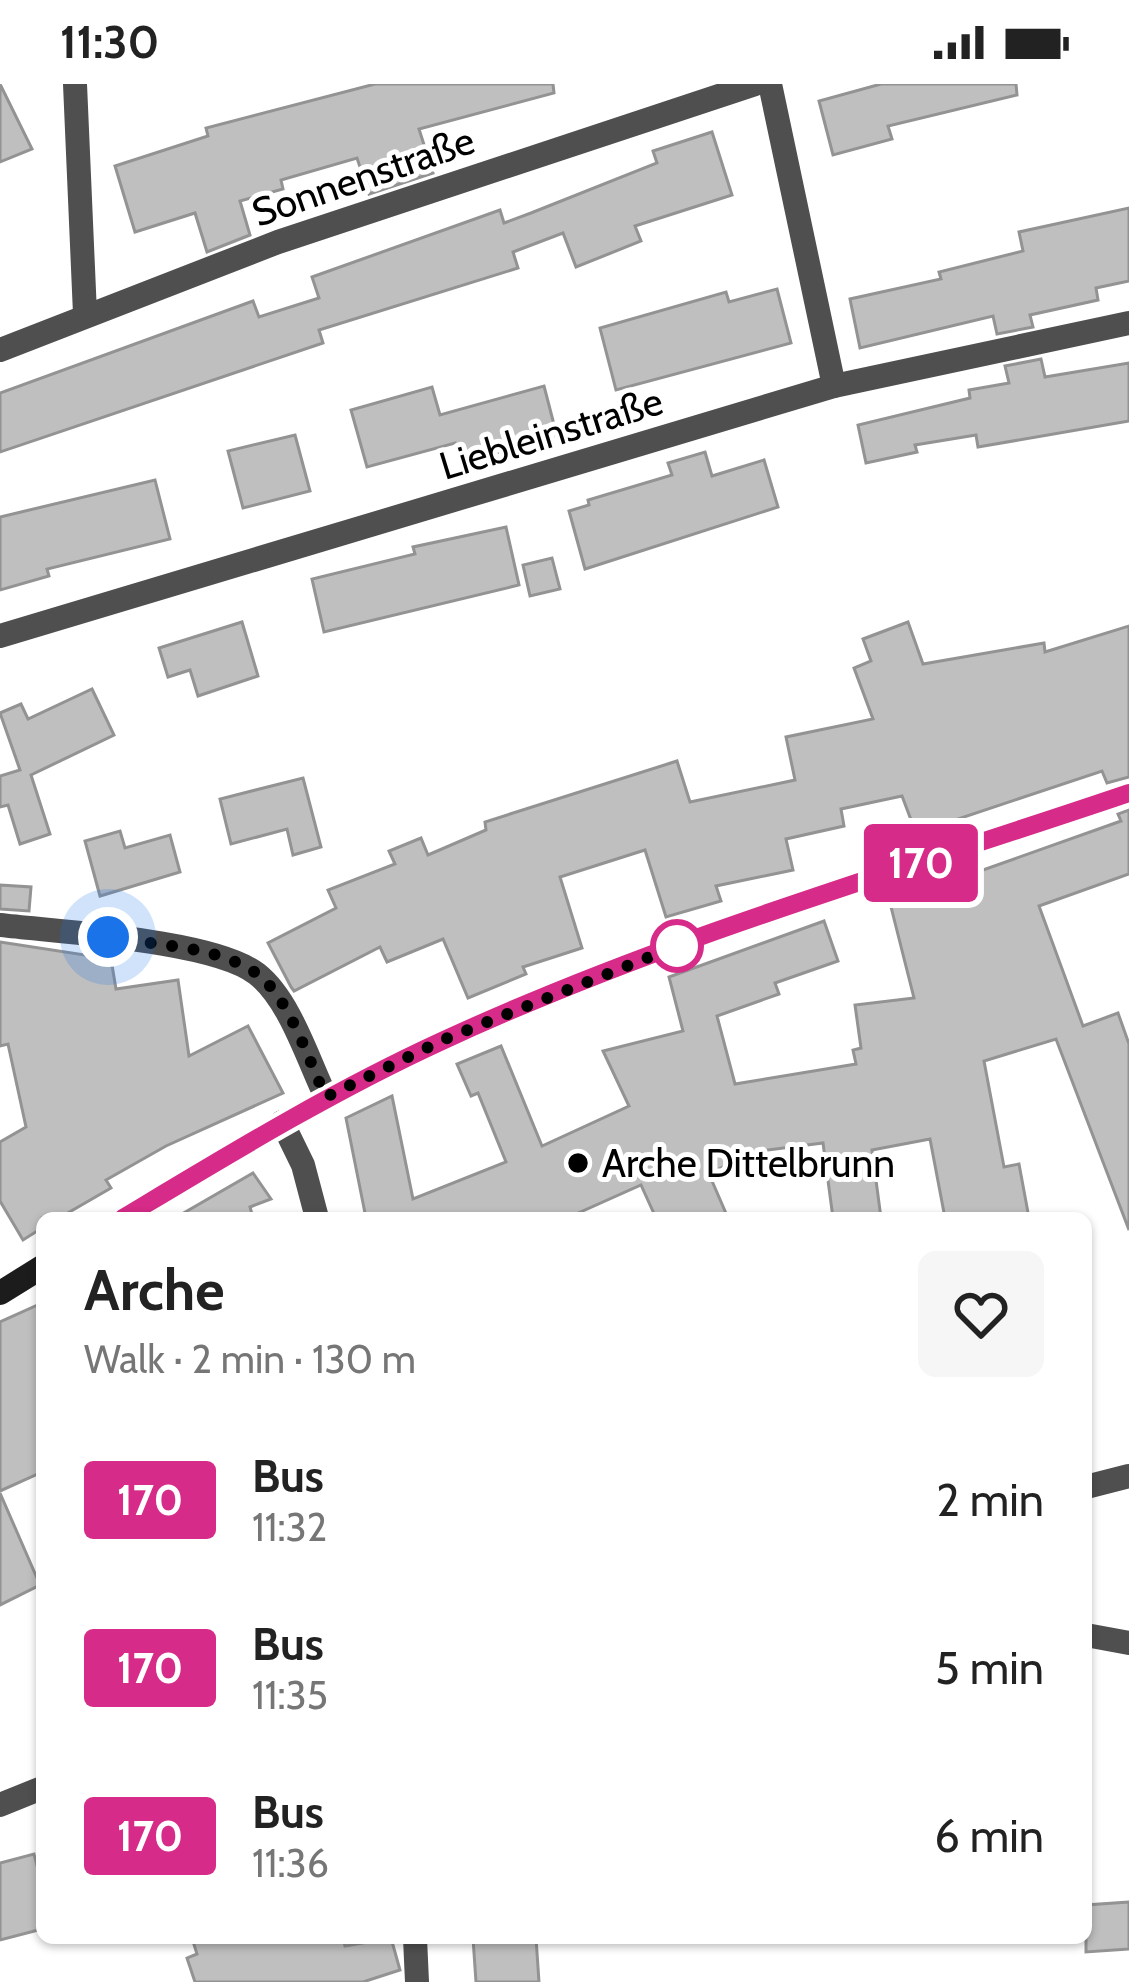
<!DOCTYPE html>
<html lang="en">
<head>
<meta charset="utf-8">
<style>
  :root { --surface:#fff; --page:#f6f6f6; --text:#222; --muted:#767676 }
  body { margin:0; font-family:Cabin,sans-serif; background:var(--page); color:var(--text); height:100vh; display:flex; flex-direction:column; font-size:45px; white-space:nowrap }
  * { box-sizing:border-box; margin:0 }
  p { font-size:39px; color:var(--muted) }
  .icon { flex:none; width:66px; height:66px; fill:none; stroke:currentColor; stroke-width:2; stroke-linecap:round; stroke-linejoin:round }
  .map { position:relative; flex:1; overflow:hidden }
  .drawer { position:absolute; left:36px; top:1128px; width:1056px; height:732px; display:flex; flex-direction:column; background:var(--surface); border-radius:18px; box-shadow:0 3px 9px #0004 }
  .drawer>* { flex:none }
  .badge { padding:0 24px; border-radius:9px; font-size:42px; line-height:78px }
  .you { position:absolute; width:60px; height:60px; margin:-30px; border:9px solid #fff; border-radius:50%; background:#1a73e8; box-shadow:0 0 0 18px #1a73e833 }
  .map>.badge { position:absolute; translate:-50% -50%; box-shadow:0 0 0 6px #fff }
  .round { display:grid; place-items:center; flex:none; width:126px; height:126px; border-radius:18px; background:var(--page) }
  .summary { display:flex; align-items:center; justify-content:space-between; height:204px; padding:0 48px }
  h1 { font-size:57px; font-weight:700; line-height:90px }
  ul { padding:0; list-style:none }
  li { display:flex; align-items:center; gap:36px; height:168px; padding:0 48px }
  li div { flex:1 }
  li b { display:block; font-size:45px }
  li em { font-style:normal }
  li .badge { min-width:132px; font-weight:700; text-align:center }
  .status { display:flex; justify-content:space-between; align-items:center; height:84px; padding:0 60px; background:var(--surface); direction:ltr }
  .status svg { height:33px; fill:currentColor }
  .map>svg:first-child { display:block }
  .building { fill:#bfbfbf; stroke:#939393; stroke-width:3 }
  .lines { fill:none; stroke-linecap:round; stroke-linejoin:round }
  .street { stroke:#4f4f4f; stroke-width:24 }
  .secondary { stroke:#1c1c1c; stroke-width:24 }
  .line-casing { stroke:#fff; stroke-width:27 }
  .line { stroke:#d62b88; stroke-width:18 }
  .walk { stroke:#000; stroke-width:12; stroke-dasharray:0 21.6 }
  .stop-dot { fill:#fff; stroke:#d62b88; stroke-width:6 }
  .poi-dot { fill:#000; stroke:#fff; stroke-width:4.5 }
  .labels { text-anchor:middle; stroke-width:10; stroke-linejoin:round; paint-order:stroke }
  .street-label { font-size:39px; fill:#000; stroke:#fff }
  .poi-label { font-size:39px; fill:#000; stroke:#fff; text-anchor:start }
</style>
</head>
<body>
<div class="status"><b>11:30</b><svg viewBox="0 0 49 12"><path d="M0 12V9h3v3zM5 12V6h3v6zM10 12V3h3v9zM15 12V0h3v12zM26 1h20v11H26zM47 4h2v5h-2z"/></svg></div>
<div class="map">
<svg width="1129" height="1898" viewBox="0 0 1129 1898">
  <rect width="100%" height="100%" fill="#fff"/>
  <!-- building -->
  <g class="building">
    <polygon points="0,0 32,65 0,78"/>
    <polygon points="375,0 553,0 554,9 419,45 433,89 369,110 357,74 281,96 283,105 240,117 250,151 207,168 195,129 135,148 115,82 208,52 206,44"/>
    <polygon points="881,0 1016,0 1017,11 888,42 892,55 833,71 819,17"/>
    <polygon points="712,48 732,111 635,142 641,157 576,183 563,149 513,168 518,184 319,246 323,259 0,368 0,309 253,217 259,233 319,214 312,193 500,126 504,139 531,129 657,79 653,67"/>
    <polygon points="1129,124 1129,197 1096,204 1098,216 1030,231 1033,243 997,250 993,232 860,264 850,215 941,195 939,188 1023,167 1019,148"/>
    <polygon points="777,205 791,259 616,306 600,244 726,208 729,218"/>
    <polygon points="1041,275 1045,293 1129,279 1129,337 978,363 976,351 915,361 917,368 866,379 858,341 970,314 969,306 1009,299 1005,282"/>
    <polygon points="544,302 557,352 460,379 455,359 367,383 351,326 432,303 440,331"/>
    <polygon points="295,351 310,407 243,424 228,367"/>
    <polygon points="705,368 712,392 764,376 778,423 585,485 569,427 589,421 588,416 672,391 668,379"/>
    <polygon points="155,396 170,455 47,485 49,492 0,506 0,433"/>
    <polygon points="506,443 519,501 324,548 312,495 415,470 413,463"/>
    <polygon points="552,474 560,505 530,512 523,481"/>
    <polygon points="242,538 258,592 198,612 190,586 168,593 159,564"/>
    <polygon points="908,538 923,580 1044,559 1045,568 1129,542 1129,693 1107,699 1102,687 916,749 902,712 841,725 844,742 786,755 793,786 716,802 721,817 666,833 645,766 560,793 582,864 523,883 526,890 468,914 443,855 387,878 380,863 294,907 291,903 268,859 336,824 328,806 395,780 389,767 421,754 428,771 486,746 485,738 677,677 690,718 795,696 786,653 873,635 854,584 871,577 863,555"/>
    <polygon points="92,605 114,651 31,691 50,750 20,760 8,721 0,723 0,692 20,686 0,629 21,620 28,635"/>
    <polygon points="303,694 321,763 293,771 287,745 231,760 220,715"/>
    <polygon points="1129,726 1129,790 1039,822 1083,942 1118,929 1129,960 1129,1146 1056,955 984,977 1004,1083 1019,1080 1029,1134 945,1134 930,1055 872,1066 881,1134 833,1134 823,1059 753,1068 709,1090 728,1134 656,1134 641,1101 567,1134 366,1134 346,1034 392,1012 413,1115 506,1078 478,1009 471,1012 457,980 501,962 542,1062 629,1022 603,967 683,947 669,893 824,837 838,877 775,899 779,910 717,932 735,1000 856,980 853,966 861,964 855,921 914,914 889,815 954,802 952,797 1121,737 1118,730"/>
    <polygon points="120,747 125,764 170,751 180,788 100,812 85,757"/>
    <polygon points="0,801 31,803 29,827 0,825"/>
    <polygon points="0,858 111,875 116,905 178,896 189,972 248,942 283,1009 166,1062 106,1096 111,1104 59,1134 42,1134 42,1144 23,1156 0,1117 0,1058 26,1043 8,960 0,962"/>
    <polygon points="253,1089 271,1115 250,1123 253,1134 175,1134"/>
    <polygon points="42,1219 42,1388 0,1407 0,1238"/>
    <polygon points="0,1409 40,1501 0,1521"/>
    <polygon points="34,1770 42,1801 42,1845 0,1856 0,1779"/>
    <polygon points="1129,1818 1129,1865 1086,1868 1086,1821"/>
    <polygon points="192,1854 343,1854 345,1862 391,1854 400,1886 363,1898 195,1898 187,1874 197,1870"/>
    <polygon points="473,1854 536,1854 539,1898 476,1898"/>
  </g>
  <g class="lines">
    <!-- street -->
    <g class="street">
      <polyline points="75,0 85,230"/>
      <polyline points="770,0 834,302"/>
      <polyline points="0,266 278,158 755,0"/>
      <polyline points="0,552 834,302 1129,239"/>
      <path d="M 0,841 C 59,848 214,856 257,890 C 290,916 308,976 326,1013"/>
      <polyline points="282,1038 303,1081 317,1134"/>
      <polyline points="1086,1403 1129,1392"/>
      <polyline points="1086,1551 1129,1559"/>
      <polyline points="0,1721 42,1704"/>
      <polyline points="415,1854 417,1898"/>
    </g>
    <!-- secondary -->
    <g class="secondary">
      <path d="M 123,1134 C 228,1071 331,1008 442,956 C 663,855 899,787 1129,709"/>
      <polyline points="0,1209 42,1183"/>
    </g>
  </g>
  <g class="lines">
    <!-- line casing -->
    <g class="line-casing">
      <path id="line" d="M 123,1134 C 228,1071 331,1008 442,957 C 662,855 899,787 1129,709"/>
    </g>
    <!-- line -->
    <use href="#line" class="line"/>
    <!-- walk -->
    <path class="walk" d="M 108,853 C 153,861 217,862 256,889 C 290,914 308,976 326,1013 L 445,955 L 677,862"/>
  </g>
  <!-- markers -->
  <circle class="stop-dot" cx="677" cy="862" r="24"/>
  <circle class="poi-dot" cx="578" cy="1079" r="12"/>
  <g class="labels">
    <!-- street labels -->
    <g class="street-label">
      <text transform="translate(363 92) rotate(-19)" y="14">Sonnenstraße</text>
      <text transform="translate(551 349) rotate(-17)" y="14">Liebleinstraße</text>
    </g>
    <!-- poi labels -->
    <g class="poi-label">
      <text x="602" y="1093">Arche Dittelbrunn</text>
    </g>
  </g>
</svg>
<div class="you" style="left:108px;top:853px"></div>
<b class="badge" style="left:921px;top:779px;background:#d62b88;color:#fff">170</b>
<section class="drawer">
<div class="summary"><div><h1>Arche</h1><p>Walk · 2 min · 130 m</p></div><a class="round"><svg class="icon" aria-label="heart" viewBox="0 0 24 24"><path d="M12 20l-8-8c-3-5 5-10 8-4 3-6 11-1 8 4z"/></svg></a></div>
<ul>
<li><span class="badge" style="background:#d62b88;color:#fff">170</span><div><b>Bus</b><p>11:32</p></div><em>2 min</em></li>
<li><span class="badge" style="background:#d62b88;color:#fff">170</span><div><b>Bus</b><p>11:35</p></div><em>5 min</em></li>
<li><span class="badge" style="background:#d62b88;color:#fff">170</span><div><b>Bus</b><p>11:36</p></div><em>6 min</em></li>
</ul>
</section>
</div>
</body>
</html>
